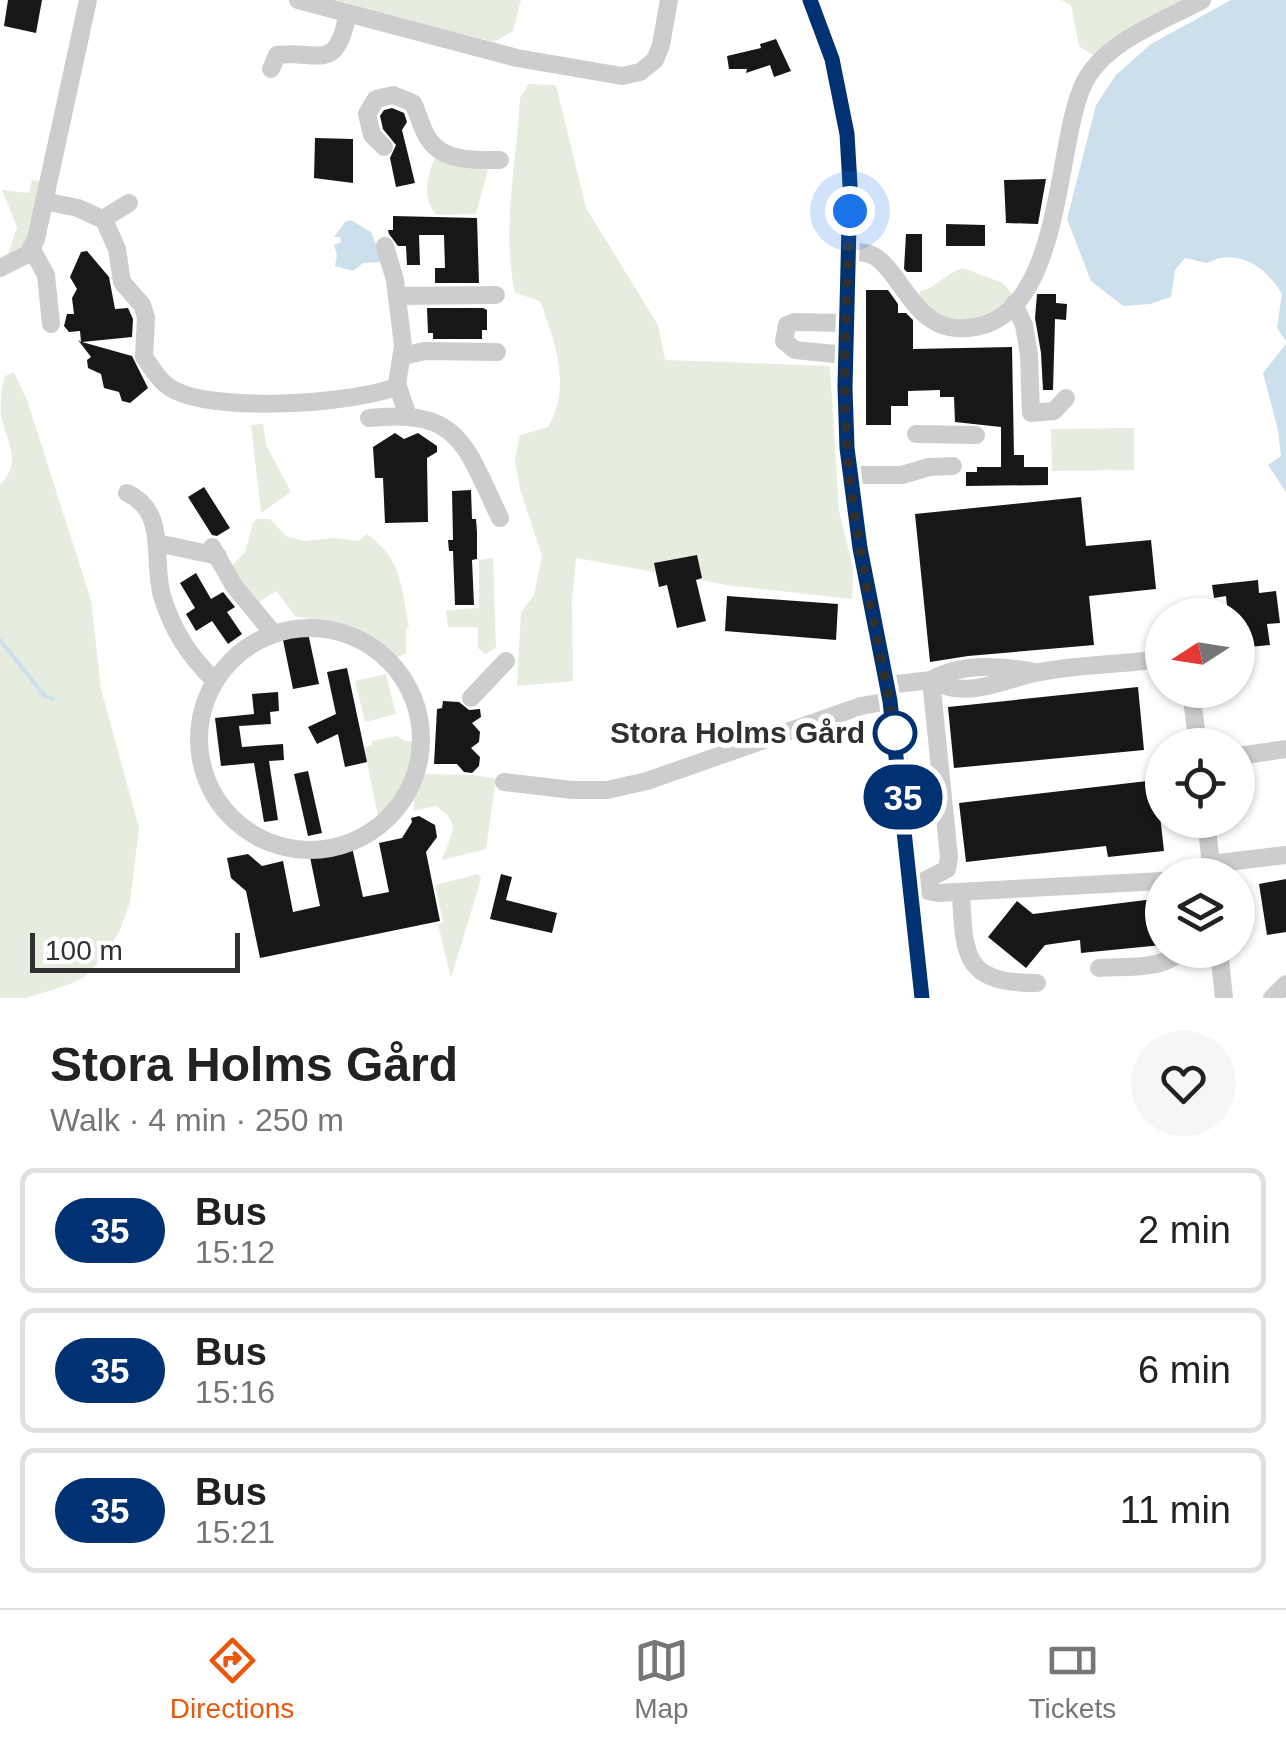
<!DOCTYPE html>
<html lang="en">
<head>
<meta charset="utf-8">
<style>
  :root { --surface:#fff; --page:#f6f6f6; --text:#222; --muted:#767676; --line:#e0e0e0; --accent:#ea580c }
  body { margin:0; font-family:Arial,sans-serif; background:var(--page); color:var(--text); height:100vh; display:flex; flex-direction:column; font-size:38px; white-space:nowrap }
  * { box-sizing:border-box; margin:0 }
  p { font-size:32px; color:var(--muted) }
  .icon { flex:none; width:55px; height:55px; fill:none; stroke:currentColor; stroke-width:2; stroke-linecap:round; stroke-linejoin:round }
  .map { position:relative; height:998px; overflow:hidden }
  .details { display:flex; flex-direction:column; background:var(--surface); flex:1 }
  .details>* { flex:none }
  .badge { padding:0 20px; border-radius:32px; font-size:35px; line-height:65px }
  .needle { width:65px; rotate:258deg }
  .tools { position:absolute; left:1145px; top:598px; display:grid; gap:20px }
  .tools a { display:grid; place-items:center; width:110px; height:110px; border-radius:50%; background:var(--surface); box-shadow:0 2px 8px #0004; font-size:50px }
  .scale { position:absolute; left:30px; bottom:25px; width:210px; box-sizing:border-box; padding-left:10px; border:5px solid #303030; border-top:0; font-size:28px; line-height:35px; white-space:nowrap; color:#303030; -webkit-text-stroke:8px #fff; paint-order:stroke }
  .you { position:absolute; width:50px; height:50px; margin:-25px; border:8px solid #fff; border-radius:50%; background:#1a73e8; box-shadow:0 0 0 15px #1a73e833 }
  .map>.badge { position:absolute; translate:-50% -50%; box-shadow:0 0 0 5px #fff }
  .round { display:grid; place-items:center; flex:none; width:105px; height:105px; border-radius:52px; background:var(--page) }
  .headline { display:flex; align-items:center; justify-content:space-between; height:170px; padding:0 50px }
  h1 { font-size:48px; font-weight:700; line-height:75px }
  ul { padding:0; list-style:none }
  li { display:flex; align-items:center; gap:30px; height:125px; margin:0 20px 15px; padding:0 30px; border:5px solid var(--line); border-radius:15px }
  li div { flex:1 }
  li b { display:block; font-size:38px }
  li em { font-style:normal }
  li .badge { min-width:110px; font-weight:700; text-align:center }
  .menu { display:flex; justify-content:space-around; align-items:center; height:140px; border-top:2px solid var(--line); background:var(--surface); font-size:28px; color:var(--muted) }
  .menu a { display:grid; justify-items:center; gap:5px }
  .menu .active { color:var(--accent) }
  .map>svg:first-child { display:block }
  .green { fill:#e6eddf }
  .water { fill:#ccdfec }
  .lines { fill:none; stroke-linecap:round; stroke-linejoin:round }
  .stream { stroke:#ccdfec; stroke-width:4 }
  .building { fill:#171717 }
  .minor { stroke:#cdcdcd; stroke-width:18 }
  .line-casing { stroke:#fff; stroke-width:22 }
  .line { stroke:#003273; stroke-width:15 }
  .walk { stroke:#303030; stroke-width:10; stroke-dasharray:0 18 }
  .stop-dot { fill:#fff; stroke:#003273; stroke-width:5 }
  .labels { text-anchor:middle; stroke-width:10; stroke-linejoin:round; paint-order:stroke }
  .stop-label { font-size:30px; font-weight:bold; fill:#303030; stroke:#fff; text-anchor:end }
</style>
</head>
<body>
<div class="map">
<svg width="1286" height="998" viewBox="0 0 1286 998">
  <rect width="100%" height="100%" fill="#fff"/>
  <!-- green -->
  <g class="green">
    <polygon points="323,0 521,0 513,31 494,42"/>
    <polygon points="1061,0 1195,0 1097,58 1079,46 1071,5"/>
    <path d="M 529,84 L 556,85 L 586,208 L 658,325 L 665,360 L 830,366 L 839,511 L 853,568 L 852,599 L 727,585 L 576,558 L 572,601 L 573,681 L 517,686 L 521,612 L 534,595 L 542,556 L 520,489 L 515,460 L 520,435 L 548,427 C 572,388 555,341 540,301 L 515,293 C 501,228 517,163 520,98 Z"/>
    <path d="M 436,156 L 488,170 L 476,214 L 437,215 C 421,200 427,174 436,156 Z"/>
    <path d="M 32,180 L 41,181 C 36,206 35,248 8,254 L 17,227 L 2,190 L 29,193 Z"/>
    <path d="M 963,268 L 1003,283 L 1013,295 C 1005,302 996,313 986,317 C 962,329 933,316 919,296 L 920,291 C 935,289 947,272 963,268 Z"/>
    <path d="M 14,372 L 27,400 L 91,600 L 101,689 L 139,828 L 130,902 L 119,932 L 99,962 L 84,977 L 70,984 L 27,998 L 0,998 L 0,485 C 23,461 7,443 1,416 C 0,403 1,389 5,376 Z"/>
    <polygon points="263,424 266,445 291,492 261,513 251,425"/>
    <polygon points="1134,428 1134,470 1052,471 1051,429"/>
    <path d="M 257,519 L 270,519 L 286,536 L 304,541 L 334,538 L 359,541 L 367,534 C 403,560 401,587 409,628 L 406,629 L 406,654 L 397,657 L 359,630 L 335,622 L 296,617 L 276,591 L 260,601 L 261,611 L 231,566 L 245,552 L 253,523 Z"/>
    <polygon points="493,558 496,648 485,654 478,648 478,627 448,627 446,610 479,608 479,560"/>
    <polygon points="386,674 396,714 365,722 355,681"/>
    <path d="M 397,736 L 405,741 L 414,741 C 413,771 400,797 378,816 L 364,747 L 372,745 L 372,741 Z"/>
    <path d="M 422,774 L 474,775 L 496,779 L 486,849 L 442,860 C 449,837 465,823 435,806 L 414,811 L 413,792 Z"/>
    <polygon points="478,874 481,879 451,978 438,924 443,922 435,885"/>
  </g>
  <!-- water -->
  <g class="water">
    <path d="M 1231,0 L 1286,0 L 1286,341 L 1277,328 L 1282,294 C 1266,267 1238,247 1207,263 L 1185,258 L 1175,270 L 1171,297 L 1150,304 L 1123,306 L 1091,281 L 1067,219 L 1096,105 L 1116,75 L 1151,44 Z"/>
    <polygon points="351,220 371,232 383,262 363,263 353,271 335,266 337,255 334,245 341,242 340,237 334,237 345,222"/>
    <polygon points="1286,344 1286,492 1268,465 1281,456 1278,430 1263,373"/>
  </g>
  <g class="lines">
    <!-- stream -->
    <polyline class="stream" points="0,640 45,696 53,699"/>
  </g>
  <!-- building -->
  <g class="building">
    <polygon points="8,0 42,0 36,33 4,26"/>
    <polygon points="776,39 791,71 774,77 770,65 746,73 747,69 729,69 727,56 761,48 760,44"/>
    <polygon points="392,108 404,113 407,122 402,130 415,183 396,187 390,158 396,145 383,129 380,116 384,110"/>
    <polygon points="315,138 353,139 353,183 314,178"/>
    <polygon points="1046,179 1038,224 1006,223 1004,180"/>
    <polygon points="393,216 477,218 479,283 435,283 435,268 445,268 444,235 419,235 420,265 407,265 406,246 398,246 389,234 388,230 393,230"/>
    <polygon points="946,224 985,225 985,246 946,246"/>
    <polygon points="906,234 922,234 922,272 907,272 904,269"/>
    <polygon points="87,251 109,277 115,309 128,308 133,319 132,337 82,342 132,356 148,388 130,403 122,401 119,392 104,388 101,374 88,368 87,360 91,357 78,340 81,342 80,331 69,332 64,326 67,314 74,314 72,298 77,289 70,277 81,252"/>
    <polygon points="866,290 888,290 898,304 898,313 906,313 913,320 913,349 1012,347 1014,455 1024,455 1024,467 1048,467 1048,485 966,486 966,472 977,472 977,467 1001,467 1001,427 955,422 954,397 940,397 940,390 908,391 908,406 891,406 891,425 866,425"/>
    <polygon points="1037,294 1056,294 1056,303 1067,304 1066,320 1055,319 1053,390 1043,390 1041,353 1035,318"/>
    <polygon points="427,308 483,308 487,310 487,330 482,330 482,339 433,339 433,333 428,333"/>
    <polygon points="395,433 404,439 418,433 437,446 437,452 427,458 428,522 385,523 383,478 375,478 373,447"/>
    <polygon points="204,487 230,528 217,536 212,535 188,497"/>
    <polygon points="471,490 472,519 476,519 477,532 477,559 472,560 474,605 455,605 453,551 449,551 448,540 453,540 452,491"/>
    <polygon points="1081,497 1086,546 1151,540 1156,589 1089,596 1094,645 968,656 930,662 915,514"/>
    <polygon points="697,555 702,578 696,580 706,621 677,628 667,585 659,587 654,563"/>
    <polygon points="196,573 211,599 223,592 235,607 227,612 242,634 228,644 212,621 196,631 186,614 195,608 180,583"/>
    <polygon points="1258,580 1259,593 1276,591 1280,623 1267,624 1270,645 1238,648 1238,615 1228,615 1226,596 1214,598 1212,585"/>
    <polygon points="727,596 838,604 836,640 725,631"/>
    <polygon points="308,633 319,684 293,689 283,640"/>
    <polygon points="347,668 367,762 345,767 338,734 317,744 308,727 336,714 327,672"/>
    <polygon points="1138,687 1144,750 954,768 948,707"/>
    <polygon points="278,692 279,711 270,712 271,724 239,726 242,747 283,744 284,760 269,761 278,820 264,822 254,763 221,766 215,718 254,714 252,694"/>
    <polygon points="443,701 459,702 469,710 480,709 481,717 472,723 480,732 479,742 471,748 480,757 479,766 472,773 464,772 457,764 434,764 437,709 442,708"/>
    <polygon points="308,771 322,833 308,836 294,774"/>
    <polygon points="1156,780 1164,851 1108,857 1106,846 966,862 959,803"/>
    <polygon points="419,816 435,825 437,837 426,852 440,921 260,958 246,891 231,878 227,858 248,854 262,866 283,861 293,912 320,906 310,857 352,847 363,897 389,892 379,843 402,838 412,822 411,818"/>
    <polygon points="501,874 512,877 506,900 557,913 552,933 490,919"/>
    <polygon points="1286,879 1286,932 1267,935 1259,884"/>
    <polygon points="1162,898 1162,945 1081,953 1080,940 1045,945 1026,968 988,937 1017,901 1033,914"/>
  </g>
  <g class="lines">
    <!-- minor -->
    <g class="minor">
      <polyline points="298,0 517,58 622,76 640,72 655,60 661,45 669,0"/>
      <polyline points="810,0 832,59 847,134 850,185 845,387 848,461 860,548 882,651 899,760 923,998"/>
      <path d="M 271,69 L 277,55 C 320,50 336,74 348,13"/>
      <path d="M 384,147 L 372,135 L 367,114 L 376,99 L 393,95 L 413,103 C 419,115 422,131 430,141 C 445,162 477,160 500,160"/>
      <path d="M 44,201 L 78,208 L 104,220 L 117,249 L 122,282 L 142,305 L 146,317 L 144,357 C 151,366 158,380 169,387 C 207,414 355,404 398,386"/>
      <polyline points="103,219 129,203"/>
      <polyline points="385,246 395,280 403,346 397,384 408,416"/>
      <polyline points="31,248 46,275 51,324"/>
      <path d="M 849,251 C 855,252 866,252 872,255 C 900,269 912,325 956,328 C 1065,335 1053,147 1084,83 C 1105,41 1164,21 1202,0"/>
      <polyline points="0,268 28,254 36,239 88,0"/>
      <polyline points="397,296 496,295"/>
      <polyline points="1014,304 1024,325 1029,355 1031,413 1054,411 1066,398"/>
      <polyline points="845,355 795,350 784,341 787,325 795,322 846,323"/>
      <polyline points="404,356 424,351 497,352"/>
      <path d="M 369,418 C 461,408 465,446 500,518"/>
      <polyline points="916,434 976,435"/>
      <polyline points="850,475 902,475 929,467 953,466"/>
      <path d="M 127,493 C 168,511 152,560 162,596 C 173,631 189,656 215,681"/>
      <polyline points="157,543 218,556"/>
      <polyline points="212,547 234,586 273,633"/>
      <circle cx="310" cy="739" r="111"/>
      <path d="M 931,680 C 966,700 999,681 1035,673 C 1070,665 1109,665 1144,661"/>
      <path d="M 931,680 C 963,662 1000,666 1035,672"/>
      <polyline points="888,685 931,680 949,857 947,869 922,882"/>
      <polyline points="1195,690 1193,707 1198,745"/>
      <polyline points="471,698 506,661"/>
      <polyline points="1238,756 1286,749"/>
      <polyline points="504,782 572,790 607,790 647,781 861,706 890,701"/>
      <polyline points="1206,820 1212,874"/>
      <polyline points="1210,864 1286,855"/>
      <polyline points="912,883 922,882 928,891 938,893 1162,881"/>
      <path d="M 961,893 C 964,959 965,983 1037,983"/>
      <polyline points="1219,950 1224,998"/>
      <path d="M 1099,968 C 1124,966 1164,971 1181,950"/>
      <polyline points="1272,998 1286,984"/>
    </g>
  </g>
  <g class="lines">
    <!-- line casing -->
    <g class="line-casing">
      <polyline id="line" points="810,0 832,59 847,134 850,185 845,387 847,448 860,548 890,701 922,998"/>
    </g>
    <!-- line -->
    <use href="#line" class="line"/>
    <!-- walk -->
    <path class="walk" d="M 850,211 C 848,289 841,369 847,447 C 854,543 879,639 895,733"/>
  </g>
  <!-- markers -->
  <circle class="stop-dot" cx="895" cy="733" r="20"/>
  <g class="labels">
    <!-- stop labels -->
    <g class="stop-label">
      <text x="865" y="743">Stora Holms Gård</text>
    </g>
  </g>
</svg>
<div class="tools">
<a><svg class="needle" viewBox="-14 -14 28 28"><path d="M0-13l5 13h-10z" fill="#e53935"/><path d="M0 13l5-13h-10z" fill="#767676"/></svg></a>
<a><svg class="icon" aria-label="locate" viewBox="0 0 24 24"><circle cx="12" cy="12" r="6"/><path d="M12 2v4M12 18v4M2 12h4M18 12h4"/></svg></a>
<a><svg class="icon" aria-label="layers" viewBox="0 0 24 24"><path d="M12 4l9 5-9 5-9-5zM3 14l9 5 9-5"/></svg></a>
</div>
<div class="scale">100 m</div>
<div class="you" style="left:850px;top:211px"></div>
<b class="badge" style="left:903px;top:797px;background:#003273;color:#fff">35</b>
</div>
<section class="details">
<div class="headline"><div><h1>Stora Holms Gård</h1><p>Walk · 4 min · 250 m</p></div><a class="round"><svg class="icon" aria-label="heart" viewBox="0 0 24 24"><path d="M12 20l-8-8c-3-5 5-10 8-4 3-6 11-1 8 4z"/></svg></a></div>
<ul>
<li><span class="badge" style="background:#003273;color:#fff">35</span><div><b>Bus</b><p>15:12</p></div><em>2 min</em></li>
<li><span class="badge" style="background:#003273;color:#fff">35</span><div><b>Bus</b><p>15:16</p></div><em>6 min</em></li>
<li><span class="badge" style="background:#003273;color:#fff">35</span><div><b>Bus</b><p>15:21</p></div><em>11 min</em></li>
</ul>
</section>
<nav class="menu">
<a class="active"><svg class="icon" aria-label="directions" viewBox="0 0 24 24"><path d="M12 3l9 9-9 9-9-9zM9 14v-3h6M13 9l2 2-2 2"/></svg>Directions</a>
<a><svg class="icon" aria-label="map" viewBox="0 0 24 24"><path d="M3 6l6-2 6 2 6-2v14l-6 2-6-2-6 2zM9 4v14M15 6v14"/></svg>Map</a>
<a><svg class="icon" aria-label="tickets" viewBox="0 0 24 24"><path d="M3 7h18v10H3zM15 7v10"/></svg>Tickets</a>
</nav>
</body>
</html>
